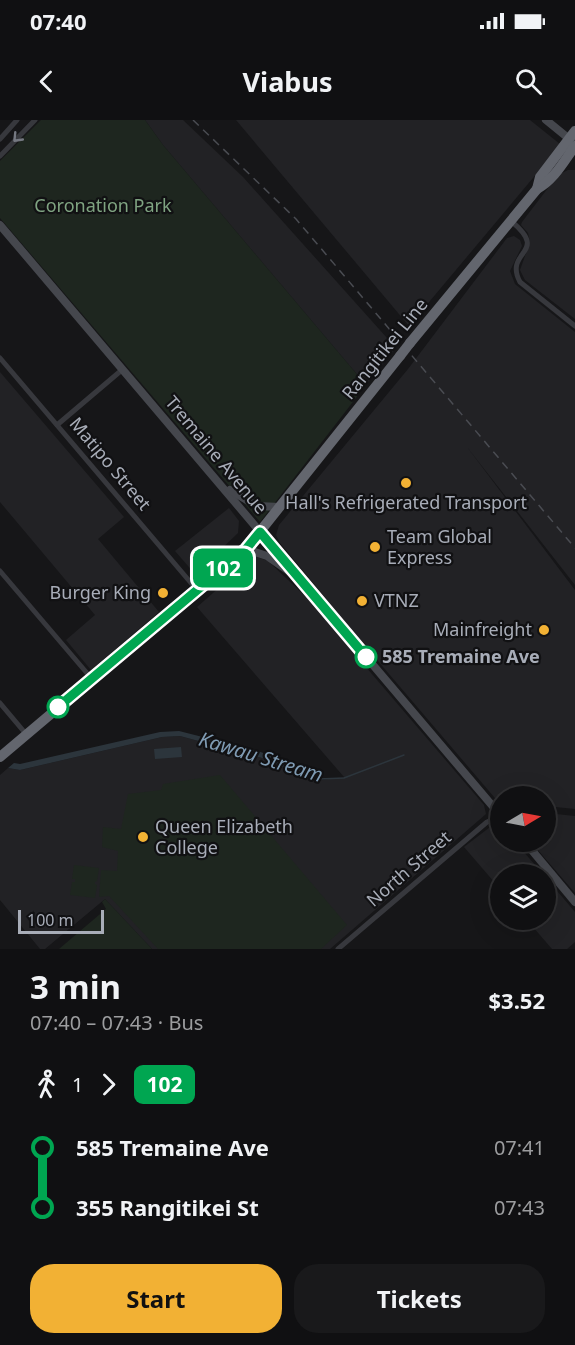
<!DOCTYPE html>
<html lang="en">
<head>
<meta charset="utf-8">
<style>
  :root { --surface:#101012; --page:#19191b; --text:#f1f3f6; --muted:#9c9d9f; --line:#303032; --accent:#f2b134 }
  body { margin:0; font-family:"Noto Sans",sans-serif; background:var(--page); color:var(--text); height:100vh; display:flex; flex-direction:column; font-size:22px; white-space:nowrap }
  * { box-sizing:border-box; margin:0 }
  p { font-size:20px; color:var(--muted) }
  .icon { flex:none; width:33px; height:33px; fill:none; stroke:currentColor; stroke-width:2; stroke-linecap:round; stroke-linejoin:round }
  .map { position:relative; height:829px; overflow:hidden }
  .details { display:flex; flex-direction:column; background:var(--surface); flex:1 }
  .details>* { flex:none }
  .badge { padding:0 12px; border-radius:9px; font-size:21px; line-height:39px }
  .needle { width:39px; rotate:80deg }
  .buttons { position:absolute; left:490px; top:666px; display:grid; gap:12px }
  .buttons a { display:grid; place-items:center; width:66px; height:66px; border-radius:50%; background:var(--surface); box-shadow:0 6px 24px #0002,0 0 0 2px var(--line); font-size:30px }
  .scale { position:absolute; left:18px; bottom:15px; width:86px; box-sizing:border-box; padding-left:6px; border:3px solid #a8adb8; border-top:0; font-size:16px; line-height:21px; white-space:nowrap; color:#a8adb8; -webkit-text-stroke:4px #111113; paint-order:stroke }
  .map>.badge { position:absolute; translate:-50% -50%; box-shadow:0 0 0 3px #fff }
  .legs { display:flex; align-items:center; gap:9px; height:66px; padding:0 30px; font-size:20px }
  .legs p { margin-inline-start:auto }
  .headline { display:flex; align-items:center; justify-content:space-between; height:102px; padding:0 30px }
  h1 { font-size:33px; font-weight:700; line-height:45px }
  .button { display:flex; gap:12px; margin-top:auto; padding:12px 30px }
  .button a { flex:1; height:69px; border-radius:24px; background:var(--accent); color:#111; font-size:24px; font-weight:700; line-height:69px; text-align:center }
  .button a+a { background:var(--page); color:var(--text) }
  ul { padding:0 30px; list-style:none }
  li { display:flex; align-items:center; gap:21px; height:60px; font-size:22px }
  li i { display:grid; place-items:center; width:9px; height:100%; margin:0 8px; background:currentColor }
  li i::after { content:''; width:15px; height:15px; margin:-8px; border:4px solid; border-radius:50%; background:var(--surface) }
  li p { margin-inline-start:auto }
  li:first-child i { background:linear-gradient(#0000 50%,currentColor 0) }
  li:last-child i { background:linear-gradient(currentColor 50%,#0000 0) }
  .status { display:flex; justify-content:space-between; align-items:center; height:42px; padding:0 30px; background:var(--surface); direction:ltr }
  .status svg { height:16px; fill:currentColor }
  header { display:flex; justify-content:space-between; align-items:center; height:78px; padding:0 30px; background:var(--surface); font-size:27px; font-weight:700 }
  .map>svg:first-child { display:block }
  .built { fill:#222225 }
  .green { fill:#1e261f }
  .water { fill:#2c353c }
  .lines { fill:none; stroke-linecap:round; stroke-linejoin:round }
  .stream { stroke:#2c353c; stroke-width:1.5 }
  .street { stroke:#37383d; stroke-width:5 }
  .secondary { stroke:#45474d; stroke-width:8 }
  .highway { stroke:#63666e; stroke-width:10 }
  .rail { stroke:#4a4c52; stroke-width:1.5; stroke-dasharray:8 6; stroke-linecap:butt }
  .highway-bridge { stroke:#63666e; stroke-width:10 }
  .oneway { stroke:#757881 }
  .line-1-casing { stroke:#fff; stroke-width:14 }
  .line-1 { stroke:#00a651; stroke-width:9 }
  .poi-dot { fill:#f2b134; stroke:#111113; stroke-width:2 }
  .stop-1-dot { fill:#fff; stroke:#00a651; stroke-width:3 }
  .labels { text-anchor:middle; stroke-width:4.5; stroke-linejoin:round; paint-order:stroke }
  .park-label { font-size:18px; fill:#7fa381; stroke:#111113 }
  .street-label { font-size:18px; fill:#a8adb8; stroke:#111113 }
  .poi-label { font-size:18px; fill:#a8adb8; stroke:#111113; text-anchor:start }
  .stop-label { font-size:18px; font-weight:bold; fill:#a8adb8; stroke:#111113; text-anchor:start }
  .water-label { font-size:20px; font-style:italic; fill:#7f9bb3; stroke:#111113 }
</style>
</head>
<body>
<div class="status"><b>07:40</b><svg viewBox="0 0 49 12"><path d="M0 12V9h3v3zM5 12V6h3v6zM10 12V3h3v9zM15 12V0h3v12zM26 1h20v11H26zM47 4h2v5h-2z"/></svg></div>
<header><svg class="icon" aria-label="back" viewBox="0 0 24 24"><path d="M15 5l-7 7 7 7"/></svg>Viabus<svg class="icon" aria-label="search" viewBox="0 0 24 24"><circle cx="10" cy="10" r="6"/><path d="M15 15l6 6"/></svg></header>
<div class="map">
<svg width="575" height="829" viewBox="0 0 575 829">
  <rect width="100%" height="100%" fill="#161618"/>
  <!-- built -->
  <g class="built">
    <polygon points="145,0 183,0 243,57 396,228 366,265 163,25"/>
    <polygon points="236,0 530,0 560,24 559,27 409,206"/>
    <polygon points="568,50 575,50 575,199 525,160 520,150 530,122 528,113 521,105 522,102 558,55"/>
    <polygon points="514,116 520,120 522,126 510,151 515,164 575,212 575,465 467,327 575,470 575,689 546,686 546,676 501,676 500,684 366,527 280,423 276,415 279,405 408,249 507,118"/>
    <polygon points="0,252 124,397 98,419 159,492 91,550 66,520 95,495 0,382"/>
    <polygon points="229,388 239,401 238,413 195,454 175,431"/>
    <polygon points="257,437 268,441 306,477 484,685 486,694 330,829 152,829 105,779 45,829 40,829 0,780 0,655 8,648 20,650 162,617 180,616 262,638 315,661 344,657 197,487 253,438"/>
    <polygon points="546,693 575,696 575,773 531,722 546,722"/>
    <polygon points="494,704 501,705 501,722 515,722 543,754 501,754 501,770 464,727"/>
    <polygon points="546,758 575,792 575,822 567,829 552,829 527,800 546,800"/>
  </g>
  <!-- green -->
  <g class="green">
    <polygon points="41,0 145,0 163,25 366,265 260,402 0,98 0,41"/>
    <polygon points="220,655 347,805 321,829 158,829 109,776 99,777 101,750 117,751 118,731 102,727 103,707 121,709 128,674 161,670 163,664"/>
    <polygon points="74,745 99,748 97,761 95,762 95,764 97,765 95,778 70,775 72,762 75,762 75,759 72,759"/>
    <polygon points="105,779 152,829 59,829 106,789 102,782"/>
  </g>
  <!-- water -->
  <g class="water">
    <polygon points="179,611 258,631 318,654 319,660 315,661 262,638 180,616 162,617 20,650 8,648 14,643 20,644 160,612"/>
    <polygon points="181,627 182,637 155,639 154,629"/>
  </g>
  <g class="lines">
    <!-- stream -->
    <polyline class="stream" points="319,659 344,658 404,635"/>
    <!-- street -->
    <g class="street">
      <polyline points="0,19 17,0"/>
      <polyline points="0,36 35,0"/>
      <path d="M 511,101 C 551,134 503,130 520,162 L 575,206"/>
      <polyline points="0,238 197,470"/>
      <polyline points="57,305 123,249"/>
      <polyline points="0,451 92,559"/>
      <polyline points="0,583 26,614"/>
      <polyline points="338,829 487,702 501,696"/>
    </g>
    <!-- secondary -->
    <g class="secondary">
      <polyline points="546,0 573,22"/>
      <polyline points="0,105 501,696"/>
      <polyline points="230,370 257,386 280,387"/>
      <polyline points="246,429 267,436 290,452"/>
      <polyline points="525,722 575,782"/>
    </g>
    <!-- highway -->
    <g class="highway">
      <polyline points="537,69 540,57 575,11"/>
      <path d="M 410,223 L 537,69 C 554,60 564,41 575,26"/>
      <polyline points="0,637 246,429 400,236"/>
    </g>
    <!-- rail -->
    <polyline class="rail" points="193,0 296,99 575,428"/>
    <!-- highway-bridge -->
    <polyline class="highway-bridge" points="400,236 410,223"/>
  </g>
  <!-- one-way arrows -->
  <defs><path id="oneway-chevron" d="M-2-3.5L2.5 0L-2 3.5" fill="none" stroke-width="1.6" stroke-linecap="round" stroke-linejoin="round" transform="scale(1.5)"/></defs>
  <use class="oneway" href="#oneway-chevron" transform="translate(17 18) rotate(134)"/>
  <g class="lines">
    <!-- line-1 casing -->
    <g class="line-1-casing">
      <polyline id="line-1" points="58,587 246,429 260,412 366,537"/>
    </g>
    <!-- line-1 -->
    <use href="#line-1" class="line-1"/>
  </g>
  <!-- markers -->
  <g class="poi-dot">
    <circle cx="406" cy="363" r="6"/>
    <circle cx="375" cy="427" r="6"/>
    <circle cx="163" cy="473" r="6"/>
    <circle cx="362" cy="481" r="6"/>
    <circle cx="544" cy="510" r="6"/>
    <circle cx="143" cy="717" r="6"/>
  </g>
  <g class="stop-1-dot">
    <circle cx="366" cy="537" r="10"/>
    <circle cx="58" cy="587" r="10"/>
  </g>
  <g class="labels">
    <!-- park labels -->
    <g class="park-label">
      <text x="103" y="92">Coronation Park</text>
    </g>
    <!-- street labels -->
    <g class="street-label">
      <text transform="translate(385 229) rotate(-51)" y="6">Rangitikei Line</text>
      <text transform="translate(216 335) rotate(50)" y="6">Tremaine Avenue</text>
      <text transform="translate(110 344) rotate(50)" y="6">Matipo Street</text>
      <text transform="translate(409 749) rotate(-41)" y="6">North Street</text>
    </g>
    <!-- poi labels -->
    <g class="poi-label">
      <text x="406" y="389" text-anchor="middle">Hall's Refrigerated Transport</text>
      <text x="387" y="423">Team Global<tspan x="387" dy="21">Express</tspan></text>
      <text x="151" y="479" text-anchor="end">Burger King</text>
      <text x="374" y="487">VTNZ</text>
      <text x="532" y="516" text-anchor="end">Mainfreight</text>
      <text x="155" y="713">Queen Elizabeth<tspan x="155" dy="21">College</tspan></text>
    </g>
    <!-- stop labels -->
    <g class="stop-label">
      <text x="382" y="543">585 Tremaine Ave</text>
    </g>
    <!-- water labels -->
    <g class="water-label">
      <text transform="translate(261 637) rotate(17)" y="7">Kawau Stream</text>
    </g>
  </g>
</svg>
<div class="buttons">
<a><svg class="needle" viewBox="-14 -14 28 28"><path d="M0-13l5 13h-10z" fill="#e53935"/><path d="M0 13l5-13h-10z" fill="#9c9d9f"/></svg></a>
<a><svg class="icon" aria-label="layers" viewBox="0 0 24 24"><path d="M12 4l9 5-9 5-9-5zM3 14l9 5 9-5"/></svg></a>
</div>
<div class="scale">100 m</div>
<b class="badge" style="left:223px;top:448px;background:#00a651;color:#fff">102</b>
</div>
<section class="details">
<div class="headline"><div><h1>3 min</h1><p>07:40 – 07:43 · Bus</p></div><b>$3.52</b></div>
<div class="legs"><svg class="icon" aria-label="walk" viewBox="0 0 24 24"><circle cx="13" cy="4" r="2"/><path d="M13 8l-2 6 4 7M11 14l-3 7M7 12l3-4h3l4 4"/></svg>1<svg class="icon" aria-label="forward" viewBox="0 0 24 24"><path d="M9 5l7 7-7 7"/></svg><b class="badge" style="background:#00a651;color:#fff">102</b></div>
<ul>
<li><i style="color:#00a651"></i><b>585 Tremaine Ave</b><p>07:41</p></li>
<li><i style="color:#00a651"></i><b>355 Rangitikei St</b><p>07:43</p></li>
</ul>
<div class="button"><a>Start</a><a>Tickets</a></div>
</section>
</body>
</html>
